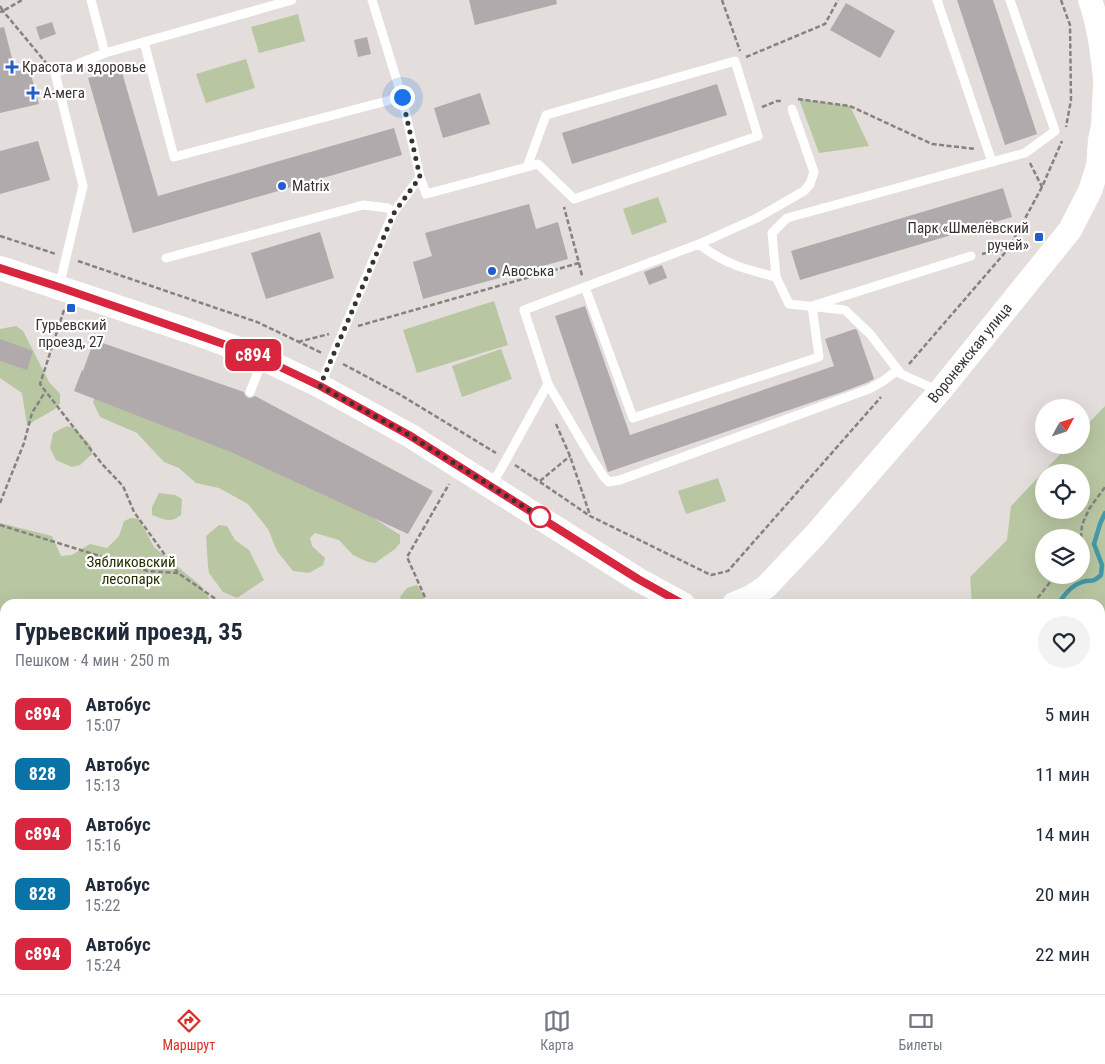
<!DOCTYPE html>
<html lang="ru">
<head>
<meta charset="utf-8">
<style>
  :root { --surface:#fff; --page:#f2f2f3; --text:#1f2937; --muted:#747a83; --line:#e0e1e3; --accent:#d93025 }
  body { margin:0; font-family:"Roboto Condensed",sans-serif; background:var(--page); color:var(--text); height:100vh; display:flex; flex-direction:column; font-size:19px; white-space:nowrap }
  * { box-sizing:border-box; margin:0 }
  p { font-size:16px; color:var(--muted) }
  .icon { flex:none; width:28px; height:28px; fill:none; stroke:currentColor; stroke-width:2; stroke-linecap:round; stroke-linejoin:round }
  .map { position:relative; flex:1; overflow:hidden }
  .details { position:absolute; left:0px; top:599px; width:1105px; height:396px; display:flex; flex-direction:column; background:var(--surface); border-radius:15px 15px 0 0; box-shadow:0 5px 20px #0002 }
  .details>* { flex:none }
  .badge { padding:0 10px; border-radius:8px; font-size:18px; line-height:32px }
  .needle { width:32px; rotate:50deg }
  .controls { position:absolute; left:1035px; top:399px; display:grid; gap:10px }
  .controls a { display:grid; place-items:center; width:55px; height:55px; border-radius:50%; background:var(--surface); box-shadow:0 5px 20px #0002; font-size:25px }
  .you { position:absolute; width:25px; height:25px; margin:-12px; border:4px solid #fff; border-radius:50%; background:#1a73e8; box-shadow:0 0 0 8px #1a73e833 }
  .map>.badge { position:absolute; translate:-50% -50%; box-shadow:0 0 0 2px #fff }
  .round { display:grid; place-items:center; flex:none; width:52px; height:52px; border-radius:26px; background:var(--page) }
  .overview { display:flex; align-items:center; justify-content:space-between; height:85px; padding:0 15px }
  h1 { font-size:24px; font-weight:700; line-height:38px }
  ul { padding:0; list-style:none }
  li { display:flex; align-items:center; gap:15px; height:60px; padding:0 15px }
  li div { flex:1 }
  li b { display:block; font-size:19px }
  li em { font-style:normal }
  li .badge { min-width:55px; font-weight:700; text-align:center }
  .dock { display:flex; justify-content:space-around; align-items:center; height:70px; border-top:1px solid var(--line); background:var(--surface); font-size:14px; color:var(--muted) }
  .dock a { display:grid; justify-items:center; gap:2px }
  .dock .active { color:var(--accent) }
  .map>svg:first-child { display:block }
  .green { fill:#b8c6a2; fill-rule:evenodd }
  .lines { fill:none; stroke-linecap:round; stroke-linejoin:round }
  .stream { stroke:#4699a8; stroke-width:4.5 }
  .building { fill:#b0aaad }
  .path { stroke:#868281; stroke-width:2.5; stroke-dasharray:5 2.5; stroke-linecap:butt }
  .lane { stroke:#fff; stroke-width:9 }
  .secondary { stroke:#fff; stroke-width:24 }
  .line-casing { stroke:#fff; stroke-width:11 }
  .line { stroke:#d7263d; stroke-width:8 }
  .walk { stroke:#363433; stroke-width:5; stroke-dasharray:0 9 }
  .poi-dot { fill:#215eca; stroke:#fff; stroke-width:2 }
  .stop-dot { fill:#fff; stroke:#d7263d; stroke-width:2.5 }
  .labels { text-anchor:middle; stroke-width:4.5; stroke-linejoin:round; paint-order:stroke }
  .poi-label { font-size:15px; fill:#363433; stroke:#fff; text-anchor:start }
  .street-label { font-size:15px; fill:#363433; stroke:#fff }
  .park-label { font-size:15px; fill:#223003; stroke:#fff }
</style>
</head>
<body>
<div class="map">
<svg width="1105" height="994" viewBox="0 0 1105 994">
  <rect width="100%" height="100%" fill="#e3dddb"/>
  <!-- green -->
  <g class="green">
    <polygon points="298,14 305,41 259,53 251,27"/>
    <polygon points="246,59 255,88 206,103 196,74"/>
    <polygon points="799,99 850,106 869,146 819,153"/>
    <polygon points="658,197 667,222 632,235 623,209"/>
    <polygon points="494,301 508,345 417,373 403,330"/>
    <polygon points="16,326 23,331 49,382 60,394 60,403 55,409 27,425 22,393 0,378 0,329"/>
    <polygon points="501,349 512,379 462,397 452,366"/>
    <polygon points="117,385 360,509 400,535 400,543 395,549 375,563 368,562 353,555 339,540 315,533 310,538 312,546 325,558 323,565 309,573 293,571 277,551 268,529 248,504 219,488 196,483 179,468 164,462 137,433 100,417 93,402 96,395"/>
    <path d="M 1105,406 L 1105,746 L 1100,745 L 1100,604 L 972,604 L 970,577 L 1007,540 L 1011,506 L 1069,445 L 1081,445 L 1081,431 ZM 1044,472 L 1081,472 L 1081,510 L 1044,510 ZM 1044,538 L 1081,538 L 1081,575 L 1044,575 Z"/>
    <polygon points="67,426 75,428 91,446 92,454 80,465 72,467 56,460 50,448 53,433"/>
    <polygon points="718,478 726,501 686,514 678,491"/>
    <path d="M 159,493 L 175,495 L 182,499 L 181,515 C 170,524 164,519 152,515 L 152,507 Z"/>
    <polygon points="131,518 139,519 154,547 201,586 213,604 5,604 5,928 0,927 0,523 52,536 61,556 72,555 90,544 107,548 119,536 124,521"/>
    <polygon points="219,525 227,526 235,540 249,550 264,580 237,598 223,592 209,573 208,566 206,536"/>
    <polygon points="417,585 423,595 425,604 403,604 400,597 407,588"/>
    <polygon points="1100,781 1105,784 1105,994 808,994 800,990 1100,990"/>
    <polygon points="308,990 354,990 349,994 310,994"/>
    <polygon points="421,990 568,990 566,994 430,994"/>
    <polygon points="664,990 759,990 760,994 667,994"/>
  </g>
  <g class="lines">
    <!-- stream -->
    <g class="stream">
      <path d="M 1058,604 C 1065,594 1071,586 1082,582 C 1093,579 1091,584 1101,575 L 1102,565 L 1094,544 L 1100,524 L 1105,513"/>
      <polyline points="560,994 564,990"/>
    </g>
  </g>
  <!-- building -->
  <g class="building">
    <polygon points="469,0 556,0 557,4 475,25"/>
    <polygon points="957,0 993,0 1037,134 1005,145"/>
    <polygon points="846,3 895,31 880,58 830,30"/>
    <polygon points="52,22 56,34 40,40 36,27"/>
    <polygon points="4,27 15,70 29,67 39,104 0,113 0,28"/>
    <polygon points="367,37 371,54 358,57 354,40"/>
    <polygon points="121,69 158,196 394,128 402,155 133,233 88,78"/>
    <polygon points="717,84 727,115 572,164 562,133"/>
    <polygon points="480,93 490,124 443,138 434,108"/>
    <polygon points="38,141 50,180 0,194 0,151"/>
    <polygon points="1003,188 1012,217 800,280 791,251"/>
    <polygon points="529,204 536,229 558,222 568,259 423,299 413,262 432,256 425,233"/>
    <polygon points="320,232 334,278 266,299 251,253"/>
    <polygon points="662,265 667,278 649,285 644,272"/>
    <polygon points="585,306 630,435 834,366 825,339 855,329 857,330 874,379 866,383 842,392 608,472 555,316"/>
    <polygon points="0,339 33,351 27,370 0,361"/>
    <polygon points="94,340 244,392 245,395 248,398 251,398 255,396 433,491 408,534 231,452 74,391 82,370 83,371"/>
  </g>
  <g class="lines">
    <!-- path -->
    <g class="path">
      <polyline points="722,0 740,51"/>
      <polyline points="1061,0 1070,25 1071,100 1066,127"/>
      <polyline points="0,6 3,11 22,0"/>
      <polyline points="0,12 3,11 47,64"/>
      <polyline points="746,57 825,24 838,0"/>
      <polyline points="798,99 850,106 932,144 976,149"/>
      <polyline points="762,107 777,101 783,101"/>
      <polyline points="1030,163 1042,187"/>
      <polyline points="0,236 56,254"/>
      <polyline points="982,254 1008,248"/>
      <polyline points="78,261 257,322 322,353"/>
      <polyline points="579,263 582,276"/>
      <polyline points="64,310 40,384 102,464 123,486 134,512 178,573"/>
      <polyline points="358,326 579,263 564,207"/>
      <polyline points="298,342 329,334"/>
      <polyline points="343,364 399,394 496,453"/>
      <polyline points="909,364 1009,248 1042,187 1062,141"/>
      <polyline points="556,424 570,456 590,515"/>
      <polyline points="515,465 590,516 711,575 728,571 881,397"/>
      <polyline points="540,481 570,456"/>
      <polyline points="0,503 24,443 32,413 45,392"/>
      <polyline points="0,525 148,571 178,573 223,604"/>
      <polyline points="1081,538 1082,525 1089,509 1105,487"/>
      <polyline points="428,604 407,557 449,484"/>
      <polyline points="1033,604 1051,581 1063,575"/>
      <polyline points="0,637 5,637"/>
      <polyline points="0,723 5,725"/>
      <polyline points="0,775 5,777"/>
      <polyline points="0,801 5,799"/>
      <polyline points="0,934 5,934"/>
      <polyline points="1100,987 1105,981"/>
      <polyline points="792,990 800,994"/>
      <polyline points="1094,994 1097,990"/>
    </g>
    <!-- lane -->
    <g class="lane">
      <polyline points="937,0 992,162"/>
      <polyline points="144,42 174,157 402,97"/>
      <polyline points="105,53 292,0"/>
      <polyline points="420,177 426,194 527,167 538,164 574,199 758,136 735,61 546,115 527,167"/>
      <polyline points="699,244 757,218 804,191 810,184 814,172 792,109"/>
      <polyline points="166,258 363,205 388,208 393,213"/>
      <polyline points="59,287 83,186 55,73 105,53 91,0"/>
      <polyline points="585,287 633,418 819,357 812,306 971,256"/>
      <polyline points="548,384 591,457 604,477 609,482 620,480 869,389 883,381 898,370"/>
      <polyline points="320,386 393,213 420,177 402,97 372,0"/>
      <polyline points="937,390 901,374 870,334 845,310 789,304 776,277 772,233 787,218 1025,153 1055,131 1010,0"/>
      <polyline points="250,392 263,359"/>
      <path d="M 491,486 L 506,460 L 548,384 L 524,310 L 699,244 C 724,264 745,269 776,277"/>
      <polyline points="1100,770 1105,771"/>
    </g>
    <!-- secondary -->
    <g class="secondary">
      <path d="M 1090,0 C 1099,25 1102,51 1105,78"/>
      <polyline points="0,268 195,333 255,355 320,386 409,435 637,579 683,604"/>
      <polyline points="734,604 749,598 766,587 815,535 940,391 1070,230 1090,191 1098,166 1100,140 1103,126 1105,84"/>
    </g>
  </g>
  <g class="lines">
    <!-- line casing -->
    <g class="line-casing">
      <polyline id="line" points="0,268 59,287 255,355 320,386 409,435 638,579 683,604"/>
    </g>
    <!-- line -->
    <use href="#line" class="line"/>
    <!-- walk -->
    <polyline class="walk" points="402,97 420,177 394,213 320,386 409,435 540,517"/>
  </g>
  <!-- markers -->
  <g class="poi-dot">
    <path d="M9.5 59.5h5v5h5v5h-5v5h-5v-5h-5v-5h5z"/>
    <path d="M30.5 85.5h5v5h5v5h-5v5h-5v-5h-5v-5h5z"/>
    <circle cx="282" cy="186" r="5"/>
    <rect x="1034" y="232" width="10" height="10" rx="2.5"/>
    <circle cx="492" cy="271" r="5"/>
    <rect x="66" y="303" width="10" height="10" rx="2.5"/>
  </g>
  <circle class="stop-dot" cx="540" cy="517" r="10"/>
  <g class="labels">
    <!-- poi labels -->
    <g class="poi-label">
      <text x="22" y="72">Красота и здоровье</text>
      <text x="43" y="98">А-мега</text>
      <text x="292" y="191">Matrix</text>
      <text x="1029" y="233" text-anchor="end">Парк «Шмелёвский<tspan x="1029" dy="17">ручей»</tspan></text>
      <text x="502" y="276">Авоська</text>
      <text x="71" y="330" text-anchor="middle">Гурьевский<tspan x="71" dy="17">проезд, 27</tspan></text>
    </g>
    <!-- street labels -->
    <g class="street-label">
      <text transform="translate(970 353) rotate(-51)" y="5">Воронежская улица</text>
    </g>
    <!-- park labels -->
    <g class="park-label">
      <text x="131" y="567">Зябликовский<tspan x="131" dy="17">лесопарк</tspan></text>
    </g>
  </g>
</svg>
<div class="controls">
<a><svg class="needle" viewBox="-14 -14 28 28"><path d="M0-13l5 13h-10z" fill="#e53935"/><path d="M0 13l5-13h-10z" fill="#747a83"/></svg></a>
<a><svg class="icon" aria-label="locate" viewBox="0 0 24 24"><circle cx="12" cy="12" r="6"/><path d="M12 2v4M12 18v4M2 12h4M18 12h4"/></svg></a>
<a><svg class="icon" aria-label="layers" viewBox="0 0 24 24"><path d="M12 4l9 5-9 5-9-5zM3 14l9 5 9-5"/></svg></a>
</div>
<div class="you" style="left:402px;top:97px"></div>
<b class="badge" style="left:253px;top:355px;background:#d7263d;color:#fff">с894</b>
<section class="details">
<div class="overview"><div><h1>Гурьевский проезд, 35</h1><p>Пешком · 4 мин · 250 m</p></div><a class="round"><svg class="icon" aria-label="heart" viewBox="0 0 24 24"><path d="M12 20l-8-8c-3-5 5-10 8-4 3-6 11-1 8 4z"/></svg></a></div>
<ul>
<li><span class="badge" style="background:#d7263d;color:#fff">с894</span><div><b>Автобус</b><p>15:07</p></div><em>5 мин</em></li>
<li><span class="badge" style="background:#0973a7;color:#fff">828</span><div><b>Автобус</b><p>15:13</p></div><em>11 мин</em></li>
<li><span class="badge" style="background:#d7263d;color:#fff">с894</span><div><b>Автобус</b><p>15:16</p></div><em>14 мин</em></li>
<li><span class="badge" style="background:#0973a7;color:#fff">828</span><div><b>Автобус</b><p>15:22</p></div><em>20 мин</em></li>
<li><span class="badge" style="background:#d7263d;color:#fff">с894</span><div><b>Автобус</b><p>15:24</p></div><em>22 мин</em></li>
</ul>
</section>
</div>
<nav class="dock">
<a class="active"><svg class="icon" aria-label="directions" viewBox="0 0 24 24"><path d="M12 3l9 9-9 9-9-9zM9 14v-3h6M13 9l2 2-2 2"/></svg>Маршрут</a>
<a><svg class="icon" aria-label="map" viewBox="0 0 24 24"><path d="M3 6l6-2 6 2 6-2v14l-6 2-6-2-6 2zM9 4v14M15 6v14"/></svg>Карта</a>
<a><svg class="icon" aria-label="tickets" viewBox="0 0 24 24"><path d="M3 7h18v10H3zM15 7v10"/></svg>Билеты</a>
</nav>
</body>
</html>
